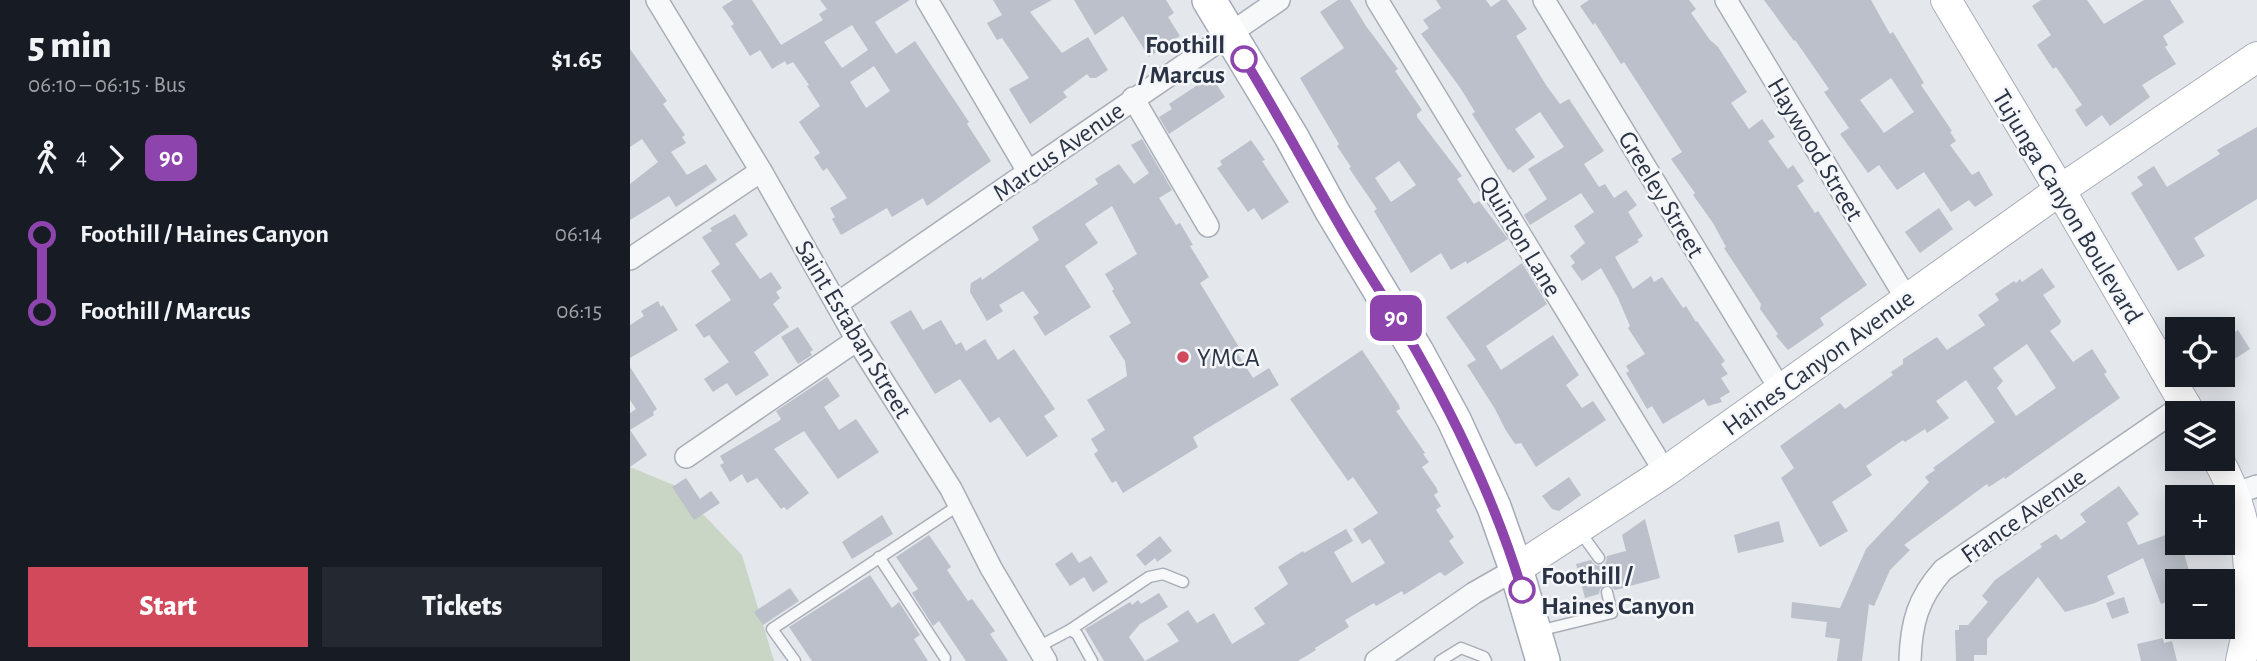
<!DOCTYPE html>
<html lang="en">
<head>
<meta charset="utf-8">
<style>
  :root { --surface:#171b24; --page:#242831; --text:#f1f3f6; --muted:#9ea1a6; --accent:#d1495b }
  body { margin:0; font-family:"Alegreya Sans",sans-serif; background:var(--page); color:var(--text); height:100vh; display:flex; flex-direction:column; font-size:26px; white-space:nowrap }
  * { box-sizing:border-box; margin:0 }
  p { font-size:23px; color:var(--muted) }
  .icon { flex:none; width:38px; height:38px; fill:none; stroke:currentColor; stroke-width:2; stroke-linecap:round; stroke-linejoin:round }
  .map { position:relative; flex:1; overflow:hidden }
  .drawer { display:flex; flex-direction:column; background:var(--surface); width:630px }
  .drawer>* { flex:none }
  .badge { padding:0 14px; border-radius:10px; font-size:24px; line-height:46px }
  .controls { position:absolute; left:1535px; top:317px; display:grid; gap:14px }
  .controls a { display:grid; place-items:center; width:70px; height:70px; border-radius:0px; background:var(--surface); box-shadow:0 4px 18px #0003; font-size:35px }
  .map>.badge { position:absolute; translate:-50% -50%; box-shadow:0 0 0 4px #fff }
  .legs { display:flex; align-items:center; gap:10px; height:77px; padding:0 28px; font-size:23px }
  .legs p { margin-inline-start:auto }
  .overview { display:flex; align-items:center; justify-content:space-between; height:119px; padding:0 28px }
  h1 { font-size:38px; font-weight:800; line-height:52px }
  .cta { display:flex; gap:14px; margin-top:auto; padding:14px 28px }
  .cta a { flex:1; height:80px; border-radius:0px; background:var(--accent); color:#fff; font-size:28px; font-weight:800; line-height:80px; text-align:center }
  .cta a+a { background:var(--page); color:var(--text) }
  ul { padding:0 28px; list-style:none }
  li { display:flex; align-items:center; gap:24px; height:77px; font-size:26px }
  li i { display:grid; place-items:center; width:10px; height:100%; margin:0 9px; background:currentColor }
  li i::after { content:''; width:18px; height:18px; margin:-9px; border:5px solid; border-radius:50%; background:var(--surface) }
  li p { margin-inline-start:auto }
  li:first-child i { background:linear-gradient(#0000 50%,currentColor 0) }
  li:last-child i { background:linear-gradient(currentColor 50%,#0000 0) }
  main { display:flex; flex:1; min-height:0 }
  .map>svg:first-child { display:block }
  .green { fill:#c9d6c5 }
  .building { fill:#bbc0ca; fill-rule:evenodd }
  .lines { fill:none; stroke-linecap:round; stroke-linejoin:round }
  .lane-casing { stroke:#a9aeb7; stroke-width:13 }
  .street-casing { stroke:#a9aeb7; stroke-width:24 }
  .secondary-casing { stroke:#a9aeb7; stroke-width:32 }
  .primary-casing { stroke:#a3abb8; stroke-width:36 }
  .lane { stroke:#f7f8fa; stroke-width:10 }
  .street { stroke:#f7f8fa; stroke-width:21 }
  .secondary { stroke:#fff; stroke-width:30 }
  .primary { stroke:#fff; stroke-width:33 }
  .line-1-casing { stroke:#fff; stroke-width:16 }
  .line-1 { stroke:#8e44ad; stroke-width:10 }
  .stop-1-dot { fill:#fff; stroke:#8e44ad; stroke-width:3.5 }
  .poi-dot { fill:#d1495b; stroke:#f4f6f9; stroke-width:2.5 }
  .labels { text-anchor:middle; stroke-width:5; stroke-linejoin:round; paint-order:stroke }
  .stop-label { font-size:26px; font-weight:bold; fill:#2b3445; stroke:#f4f6f9; text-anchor:end }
  .street-label { font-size:26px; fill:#2b3445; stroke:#f4f6f9 }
  .poi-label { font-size:26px; fill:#2b3445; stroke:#f4f6f9; text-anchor:start }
</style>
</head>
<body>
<main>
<section class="drawer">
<div class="overview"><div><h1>5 min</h1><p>06:10 – 06:15 · Bus</p></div><b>$1.65</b></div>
<div class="legs"><svg class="icon" aria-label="walk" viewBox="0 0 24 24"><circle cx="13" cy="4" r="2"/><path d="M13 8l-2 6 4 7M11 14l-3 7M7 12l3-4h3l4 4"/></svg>4<svg class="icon" aria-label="forward" viewBox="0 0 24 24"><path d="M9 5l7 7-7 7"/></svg><b class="badge" style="background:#8e44ad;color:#fff">90</b></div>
<ul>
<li><i style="color:#8e44ad"></i><b>Foothill / Haines Canyon</b><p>06:14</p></li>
<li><i style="color:#8e44ad"></i><b>Foothill / Marcus</b><p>06:15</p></li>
</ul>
<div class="cta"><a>Start</a><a>Tickets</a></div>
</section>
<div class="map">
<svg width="1627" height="661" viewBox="0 0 1627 661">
  <rect width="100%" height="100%" fill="#e4e7ec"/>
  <!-- green -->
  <polygon class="green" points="0,467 46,486 112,555 144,661 0,661"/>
  <!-- building -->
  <g class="building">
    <path d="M 103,0 L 122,0 L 151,45 L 193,20 L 189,14 L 197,9 L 190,0 L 280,0 L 245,22 L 266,54 L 285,41 L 339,122 L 337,124 L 361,161 L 297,206 L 293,198 L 262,217 L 257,208 L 211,235 L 202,219 L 205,217 L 200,208 L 217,198 L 197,168 L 193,171 L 184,157 L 190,153 L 169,122 L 190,106 L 177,86 L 179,85 L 163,62 L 157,65 L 155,61 L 142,69 L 130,50 L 120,56 L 101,26 L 104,24 L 92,7 ZM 222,25 L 238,50 L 212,68 L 194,42 ZM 244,66 L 260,91 L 236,108 L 220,82 Z"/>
    <polygon points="363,0 422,0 400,12 432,53 458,37 478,70 466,78 460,78 457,74 433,92 437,97 400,124 379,89 399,78 372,38 367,40 357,23 372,15"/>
    <polygon points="444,0 536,0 544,13 538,17 550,36 519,57 493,16 465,35"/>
    <path d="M 708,0 L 720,0 L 736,26 L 768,69 L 765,71 L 792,110 L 787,114 L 787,117 L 832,176 L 827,179 L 844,204 L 849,201 L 878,239 L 837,264 L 836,261 L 821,270 L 811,253 L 781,273 L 744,211 L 747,209 L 719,168 L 721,167 L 707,146 L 709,144 L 670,78 L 714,48 L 690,12 ZM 769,161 L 786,185 L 761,202 L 745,178 Z"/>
    <polygon points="806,0 856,0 861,7 871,0 877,0 897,29 886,36 916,85 930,104 939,99 974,151 954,164 969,187 975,184 984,198 996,190 1007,205 998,212 1013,236 1007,240 1009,242 985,257 1003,289 1021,276 1024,282 1032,277 1053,308 1056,306 1066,322 1067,321 1095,361 1091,364 1098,374 1091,378 1100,392 1090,398 1092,402 1078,406 1074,399 1033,424 1022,406 1017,409 996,373 999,371 996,366 1015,354 998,328 1000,326 988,298 971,268 952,281 941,266 945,263 940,256 955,243 944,226 964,212 951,193 900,225 894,215 917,199 898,169 934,147 910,112 885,129 905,157 883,173 880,169 878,170 842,114 845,112 831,89 791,34 799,28 793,20 811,8"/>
    <polygon points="959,0 1059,0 1066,9 1061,13 1080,40 1088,47 1117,92 1101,103 1119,129 1132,119 1145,137 1138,141 1158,169 1163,165 1174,181 1167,186 1185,213 1188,211 1237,285 1190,318 1194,325 1158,350 1146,336 1148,334 1130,309 1131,304 1094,248 1096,247 1083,223 1063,195 1065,193 1041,159 1052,152 994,62 991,64 965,23 963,25 950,6"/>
    <path d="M 1134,0 L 1241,0 L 1260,34 L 1263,32 L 1294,83 L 1291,85 L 1322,131 L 1320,132 L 1326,141 L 1320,145 L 1342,175 L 1349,171 L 1363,195 L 1345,207 L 1339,200 L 1321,212 L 1294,172 L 1267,190 L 1249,165 L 1238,173 L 1210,134 L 1219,128 L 1194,92 L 1199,89 L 1165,40 L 1164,41 ZM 1261,78 L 1284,112 L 1254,133 L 1230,100 Z"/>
    <polygon points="1411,0 1457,0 1474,24 1514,0 1540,0 1554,22 1533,36 1538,45 1535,47 1546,64 1512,85 1520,97 1480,126 1472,115 1456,127 1445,110 1452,105 1426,67 1423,69 1407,45 1421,35 1402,6"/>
    <polygon points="0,49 37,101 33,104 55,135 52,137 56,143 41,152 57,175 76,164 87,180 46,207 39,196 0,220 0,184 28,162 12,139 0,147"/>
    <polygon points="581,76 595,97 539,134 529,117 542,109 539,104"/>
    <polygon points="1627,127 1627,199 1564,238 1575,256 1548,271 1501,193 1513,185 1507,177 1524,166 1537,187 1590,154 1587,150"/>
    <polygon points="512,139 542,190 529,198 546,225 550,223 563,245 560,246 579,277 570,283 612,352 608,354 623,378 639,368 649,385 563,437 568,447 493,493 486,481 482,483 464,454 468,451 461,439 475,430 457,400 497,376 495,361 479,336 501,323 482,291 484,289 475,274 507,254 482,206 455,224 468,243 435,266 461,307 415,336 403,317 409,313 393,291 369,305 373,311 357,321 340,292 341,283 351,277 352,280 409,240 402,227 468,184 465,179 489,164 504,184 519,173 501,145"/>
    <polygon points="621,140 635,160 632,161 659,202 632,220 624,208 618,212 587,168 592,165 590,161"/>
    <polygon points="1309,208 1323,229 1290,253 1275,232"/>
    <polygon points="105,214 118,235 105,244 130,279 141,272 152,288 146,292 150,298 143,304 159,327 124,352 139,375 106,396 97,383 83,392 74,379 99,362 79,335 74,338 65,325 101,300 81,271 90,264 72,237 82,231 80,228"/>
    <polygon points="892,263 917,304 856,346 871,370 923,335 949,375 936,385 952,408 963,401 976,420 906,467 891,443 885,444 875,429 865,409 837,365 846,360 816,317"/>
    <path d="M 1412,268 L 1425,287 L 1413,295 L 1431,321 L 1430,324 L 1420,331 L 1443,362 L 1462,349 L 1477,372 L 1474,374 L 1490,398 L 1375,479 L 1374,477 L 1359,487 L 1357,484 L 1274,545 L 1280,550 L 1260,570 L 1244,606 L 1239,604 L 1232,661 L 1207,661 L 1210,639 L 1195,637 L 1197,622 L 1161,618 L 1162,602 L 1210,608 L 1236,549 L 1299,482 L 1295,477 L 1305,470 L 1303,468 L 1365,422 L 1336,380 L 1306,401 L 1319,418 L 1297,433 L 1295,429 L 1275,442 L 1273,440 L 1236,466 L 1242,475 L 1202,502 L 1218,531 L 1190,547 L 1151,478 L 1164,468 L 1150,446 L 1210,403 L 1215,409 L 1263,375 L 1261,372 L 1273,364 L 1273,359 L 1307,337 L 1317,350 L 1355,325 L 1348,315 L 1369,300 L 1365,294 L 1384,281 L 1386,283 L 1390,279 L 1392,282 ZM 1397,344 L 1426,388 L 1386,416 L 1367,388 L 1373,381 L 1363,368 Z"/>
    <polygon points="28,301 31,307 33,305 48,330 0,358 0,325 14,316 11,311"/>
    <polygon points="281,310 293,330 311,320 326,345 331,342 336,351 355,339 368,360 384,349 425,409 414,416 428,436 397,457 369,417 360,423 330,379 305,394 260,322"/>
    <polygon points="168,327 183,350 180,352 182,355 168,364 151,337"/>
    <polygon points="1608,330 1620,349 1592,367 1592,340"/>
    <polygon points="732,350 769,405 770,409 766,411 795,453 793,454 799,462 792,467 806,487 808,492 804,495 811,506 806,510 824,537 819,541 834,563 815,576 810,572 774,595 772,591 746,606 744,603 715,620 719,627 685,648 686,650 668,661 474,661 455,629 500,602 502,605 508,600 511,604 529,593 538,607 510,624 499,637 515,661 549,641 537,624 558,610 567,623 584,613 602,644 635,624 624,608 658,584 648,567 673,551 674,553 716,529 723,541 704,552 722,583 755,563 740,539 732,544 723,529 748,513 723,477 718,481 660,399"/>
    <polygon points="0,367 27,409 23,412 24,415 0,430 0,413 6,409 0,400"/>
    <polygon points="197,377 210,396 194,407 209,430 226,419 249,452 208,479 174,431 144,449 179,493 157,510 154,507 151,509 127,478 117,483 112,474 100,482 90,465 94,463 90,456 149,421 151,419 146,411"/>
    <polygon points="0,430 17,455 0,467"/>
    <polygon points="939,477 951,495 929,511 922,509 912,496"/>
    <polygon points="56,478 70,499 81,491 90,503 64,520 42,487"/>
    <polygon points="1489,486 1509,514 1497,523 1508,545 1547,531 1547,542 1551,542 1559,571 1547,575 1547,598 1531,604 1513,558 1477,576 1485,594 1465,603 1435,612 1408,577 1357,639 1357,655 1344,655 1344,661 1326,661 1325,630 1329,630 1329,625 1338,625 1358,602 1352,596 1365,580 1412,547 1410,544 1426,534 1431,540 1456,522 1450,514"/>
    <polygon points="252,515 263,534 222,559 212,542"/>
    <polygon points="1015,519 1030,578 985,590 980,585 975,585 970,589 969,594 955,598 946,564 961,560 965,565 970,566 976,562 977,556 996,551 992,535"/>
    <polygon points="1149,521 1154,542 1108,553 1104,535"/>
    <polygon points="299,535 321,567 317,570 338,601 342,599 365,631 360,634 378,661 336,661 309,621 303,626 282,593 288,589 266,557"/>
    <polygon points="530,536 542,551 527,562 525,558 515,566 506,555"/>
    <polygon points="442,552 449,563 461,556 478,582 463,592 454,577 440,586 425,564"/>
    <polygon points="240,575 262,608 269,602 290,635 284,639 298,661 182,661 159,627"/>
    <polygon points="160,588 169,601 133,625 124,612"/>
    <polygon points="1494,597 1499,613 1482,619 1476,603"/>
    <polygon points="1533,638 1534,643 1542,641 1547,661 1511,661 1507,644"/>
  </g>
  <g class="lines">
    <!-- lane casing -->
    <g class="lane-casing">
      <g id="lane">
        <polyline points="948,529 969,558"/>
        <polyline points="249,557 315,658"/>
        <polyline points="440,630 519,577 533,574 553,582"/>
        <polyline points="908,631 982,613 977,592"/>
        <polyline points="408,647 440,630 447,634 462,661"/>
        <polyline points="165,661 142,629 329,505"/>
        <polyline points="810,661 831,648 854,657 856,661"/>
      </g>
    </g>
    <!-- street casing -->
    <g class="street-casing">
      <g id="street">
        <polyline points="27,0 131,171 227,340 321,489 361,568 416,661"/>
        <polyline points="297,0 399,173"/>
        <polyline points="747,0 1035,472"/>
        <polyline points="914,0 1150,389"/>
        <polyline points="1096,0 1276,298"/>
        <polyline points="503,98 578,226"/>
        <polyline points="0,259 131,171"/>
        <path d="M 208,303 C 355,202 501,100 649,0"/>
        <polyline points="56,457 227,340"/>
        <polyline points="1604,494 1627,486"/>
        <polyline points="746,661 844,593 886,569"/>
        <path d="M 1280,661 C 1281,623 1288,598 1313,570 L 1555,404"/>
      </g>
    </g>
    <!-- secondary casing -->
    <g class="secondary-casing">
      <g id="secondary">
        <polyline points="1316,0 1430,190 1560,413"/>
        <path d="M 1587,458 C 1622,517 1627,596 1611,661"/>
        <polyline points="886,569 1035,472 1430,190 1627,57"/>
      </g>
    </g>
    <!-- primary casing -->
    <g class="primary-casing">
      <polyline id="primary" points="579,0 661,136 702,211 787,352 824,420 864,507 886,569 913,661"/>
    </g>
    <!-- lane -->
    <use href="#lane" class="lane"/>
    <!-- street -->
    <use href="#street" class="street"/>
    <!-- secondary -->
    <use href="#secondary" class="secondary"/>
    <!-- primary -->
    <use href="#primary" class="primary"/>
  </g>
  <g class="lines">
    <!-- line-1 casing -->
    <g class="line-1-casing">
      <path id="line-1" d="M 614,59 C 652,121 686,186 723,248 C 744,283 767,317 787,352 C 830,428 867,507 892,590"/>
    </g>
    <!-- line-1 -->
    <use href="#line-1" class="line-1"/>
  </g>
  <!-- markers -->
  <g class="stop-1-dot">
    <circle cx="614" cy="59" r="12"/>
    <circle cx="892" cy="590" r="12"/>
  </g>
  <circle class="poi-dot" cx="553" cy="357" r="7"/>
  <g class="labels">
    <!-- stop labels -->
    <g class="stop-label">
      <text x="595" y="53">Foothill<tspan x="595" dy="30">/ Marcus</tspan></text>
      <text x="911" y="584" text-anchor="start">Foothill /<tspan x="911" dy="30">Haines Canyon</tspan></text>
    </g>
    <!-- street labels -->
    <g class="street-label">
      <text transform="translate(1186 149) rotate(59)" y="9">Haywood Street</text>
      <text transform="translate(428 151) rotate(-35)" y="9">Marcus Avenue</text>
      <text transform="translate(1032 194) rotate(59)" y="9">Greeley Street</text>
      <text transform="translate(1438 206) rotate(59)" y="9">Tujunga Canyon Boulevard</text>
      <text transform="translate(891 236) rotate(59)" y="9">Quinton Lane</text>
      <text transform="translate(224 329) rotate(59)" y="9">Saint Estaban Street</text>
      <text transform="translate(1188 362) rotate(-36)" y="9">Haines Canyon Avenue</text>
      <text transform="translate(1393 515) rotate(-35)" y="9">France Avenue</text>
    </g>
    <!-- poi labels -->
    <g class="poi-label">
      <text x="567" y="366">YMCA</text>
    </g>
  </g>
</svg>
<div class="controls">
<a><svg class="icon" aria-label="locate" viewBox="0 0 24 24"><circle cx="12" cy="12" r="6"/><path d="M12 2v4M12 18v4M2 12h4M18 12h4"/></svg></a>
<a><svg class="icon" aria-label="layers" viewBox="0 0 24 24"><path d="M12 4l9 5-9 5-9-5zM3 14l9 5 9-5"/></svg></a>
<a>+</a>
<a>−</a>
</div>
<b class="badge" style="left:766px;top:318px;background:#8e44ad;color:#fff">90</b>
</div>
</main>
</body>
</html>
